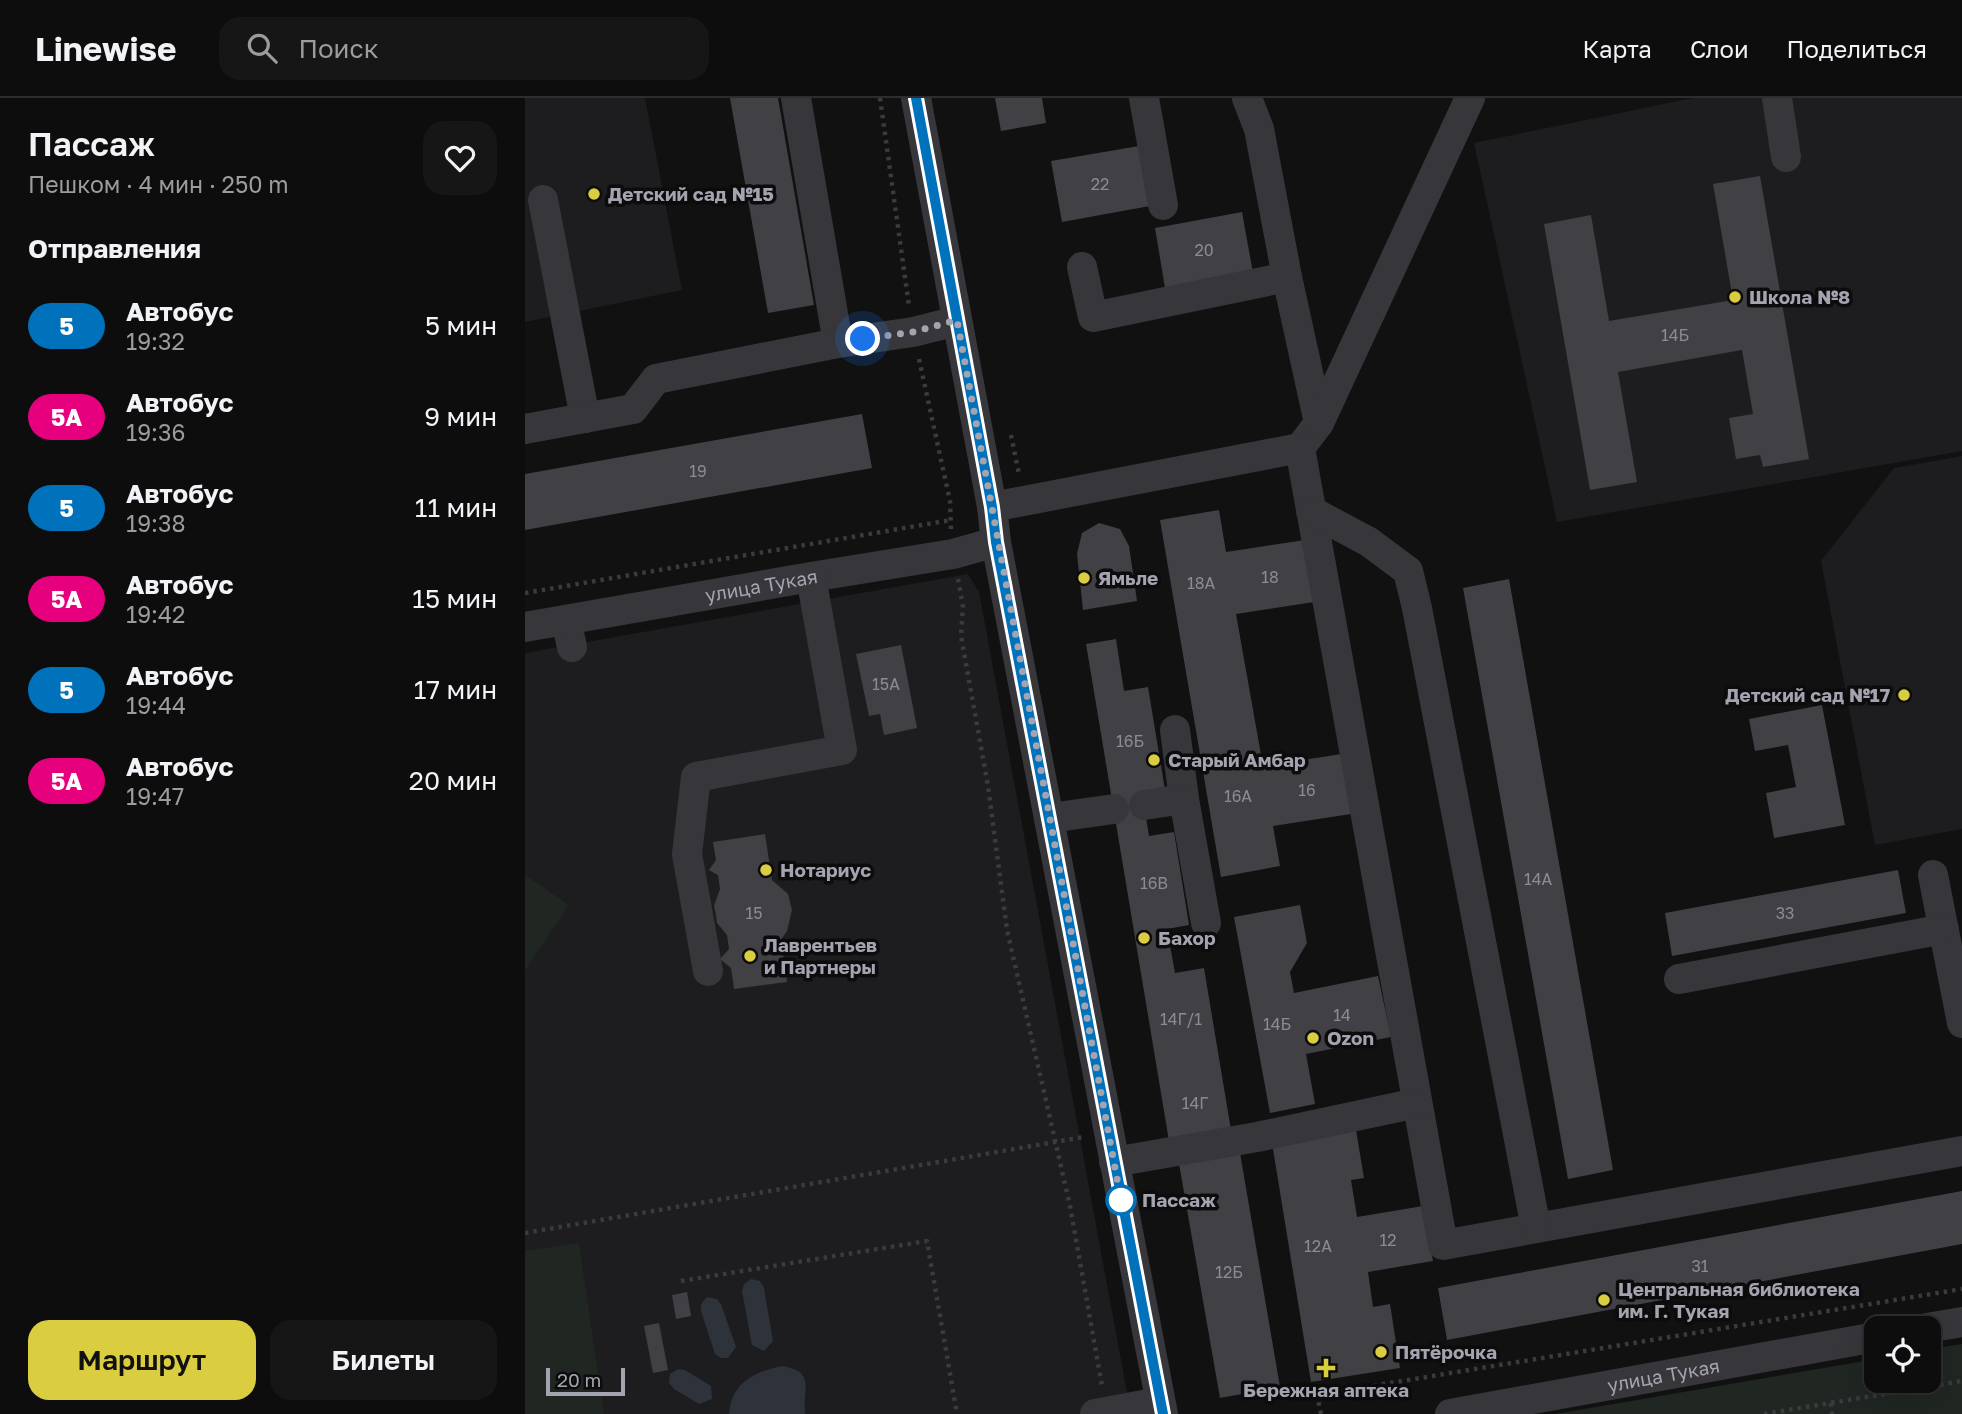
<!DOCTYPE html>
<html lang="ru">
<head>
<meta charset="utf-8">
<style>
  :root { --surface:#0d0d0e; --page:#161617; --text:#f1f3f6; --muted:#9a9c9e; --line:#2d2d2e; --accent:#dacd40 }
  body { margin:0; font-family:"Golos Text",sans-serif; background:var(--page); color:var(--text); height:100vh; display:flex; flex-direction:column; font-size:26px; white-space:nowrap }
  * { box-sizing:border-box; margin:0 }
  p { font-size:23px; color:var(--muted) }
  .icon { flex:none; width:38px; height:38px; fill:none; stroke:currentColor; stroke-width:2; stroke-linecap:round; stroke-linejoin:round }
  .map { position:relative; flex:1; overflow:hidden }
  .panel { display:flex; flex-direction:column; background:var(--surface); width:525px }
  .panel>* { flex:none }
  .badge { padding:0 14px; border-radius:23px; font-size:24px; line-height:46px }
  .controls { position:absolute; left:1339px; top:1218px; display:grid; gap:14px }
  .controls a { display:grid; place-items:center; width:77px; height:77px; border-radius:14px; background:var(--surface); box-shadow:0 7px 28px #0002,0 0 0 2px var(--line); font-size:35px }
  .scale { position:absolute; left:21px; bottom:18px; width:79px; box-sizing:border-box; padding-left:7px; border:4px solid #a4a4b1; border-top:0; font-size:19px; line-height:24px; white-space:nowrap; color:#a4a4b1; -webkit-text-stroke:5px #0c0c0d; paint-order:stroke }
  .you { position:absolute; width:35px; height:35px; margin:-18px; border:5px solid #fff; border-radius:50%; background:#1a73e8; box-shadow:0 0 0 10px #1a73e833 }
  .map>.badge { position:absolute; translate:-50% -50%; box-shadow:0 0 0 4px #fff }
  h2 { padding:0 28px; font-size:26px; line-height:63px }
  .round { display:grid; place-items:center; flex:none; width:74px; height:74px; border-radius:21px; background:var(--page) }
  .summary { display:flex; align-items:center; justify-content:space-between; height:119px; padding:0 28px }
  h1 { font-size:33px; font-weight:600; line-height:52px }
  .primary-button { display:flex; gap:14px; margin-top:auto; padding:14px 28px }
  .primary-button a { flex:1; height:80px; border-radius:21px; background:var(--accent); color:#111; font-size:28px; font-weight:600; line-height:80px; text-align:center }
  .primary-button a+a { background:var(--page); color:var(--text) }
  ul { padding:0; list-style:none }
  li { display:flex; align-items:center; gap:21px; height:91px; padding:0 28px }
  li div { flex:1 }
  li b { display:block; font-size:26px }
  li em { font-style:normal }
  li .badge { min-width:77px; font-weight:700; text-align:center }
  header { display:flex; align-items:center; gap:42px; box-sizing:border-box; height:98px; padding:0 35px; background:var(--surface); border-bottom:2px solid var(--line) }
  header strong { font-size:33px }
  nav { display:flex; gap:38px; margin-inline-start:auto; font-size:24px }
  .search { width:490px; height:63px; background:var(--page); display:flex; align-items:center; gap:18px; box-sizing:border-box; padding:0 24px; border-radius:21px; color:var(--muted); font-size:26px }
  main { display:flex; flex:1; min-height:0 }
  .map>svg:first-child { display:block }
  .built { fill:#1d1d1f }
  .green { fill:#202622 }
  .water { fill:#2e323b }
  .building { fill:#404045 }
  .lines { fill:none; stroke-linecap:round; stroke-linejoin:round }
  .path { stroke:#3a3a3f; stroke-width:4.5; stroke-dasharray:3.5 5; stroke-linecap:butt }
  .minor { stroke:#37373b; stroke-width:30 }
  .line-casing { stroke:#fff; stroke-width:16 }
  .line { stroke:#0072bc; stroke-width:10 }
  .walk { stroke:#a4a4b1; stroke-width:7; stroke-dasharray:0 12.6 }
  .poi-dot { fill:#dacd40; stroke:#0c0c0d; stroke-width:2.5 }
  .stop-dot { fill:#fff; stroke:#0072bc; stroke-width:3.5 }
  .labels { text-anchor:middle; stroke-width:7; stroke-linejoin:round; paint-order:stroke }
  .number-label { font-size:16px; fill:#8b8b96 }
  .poi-label { font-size:19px; font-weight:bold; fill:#a4a4b1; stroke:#0c0c0d; text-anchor:start }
  .street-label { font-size:19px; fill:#a4a4b1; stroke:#0c0c0d }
  .stop-label { font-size:19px; font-weight:bold; fill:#a4a4b1; stroke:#0c0c0d; text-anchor:start }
</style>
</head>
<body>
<header>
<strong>Linewise</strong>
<div class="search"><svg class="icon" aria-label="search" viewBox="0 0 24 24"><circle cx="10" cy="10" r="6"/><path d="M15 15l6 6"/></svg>Поиск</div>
<nav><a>Карта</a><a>Слои</a><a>Поделиться</a></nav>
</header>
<main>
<section class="panel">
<div class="summary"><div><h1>Пассаж</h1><p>Пешком · 4 мин · 250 m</p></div><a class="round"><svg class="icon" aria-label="heart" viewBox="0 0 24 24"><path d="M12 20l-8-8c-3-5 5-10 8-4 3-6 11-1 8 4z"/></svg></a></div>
<h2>Отправления</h2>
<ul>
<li><span class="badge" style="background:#0072bc;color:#fff">5</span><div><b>Автобус</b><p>19:32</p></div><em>5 мин</em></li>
<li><span class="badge" style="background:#e6007e;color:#fff">5А</span><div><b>Автобус</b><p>19:36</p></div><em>9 мин</em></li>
<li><span class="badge" style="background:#0072bc;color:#fff">5</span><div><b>Автобус</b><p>19:38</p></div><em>11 мин</em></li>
<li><span class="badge" style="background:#e6007e;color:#fff">5А</span><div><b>Автобус</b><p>19:42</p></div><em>15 мин</em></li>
<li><span class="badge" style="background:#0072bc;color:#fff">5</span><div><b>Автобус</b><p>19:44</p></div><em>17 мин</em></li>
<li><span class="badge" style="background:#e6007e;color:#fff">5А</span><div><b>Автобус</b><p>19:47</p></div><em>20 мин</em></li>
</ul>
<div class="primary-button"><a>Маршрут</a><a>Билеты</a></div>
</section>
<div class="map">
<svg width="1437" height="1316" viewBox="0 0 1437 1316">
  <rect width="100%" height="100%" fill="#111112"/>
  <!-- built -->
  <g class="built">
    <polygon points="0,0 120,0 157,192 0,224"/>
    <polygon points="1168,0 1437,0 1437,353 1032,424 949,45"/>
    <polygon points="1437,358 1437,731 1350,747 1296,463 1369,370"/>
    <polygon points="443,476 454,494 606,1316 0,1316 0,555"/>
  </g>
  <!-- green -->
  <g class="green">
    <polygon points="0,777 44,807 0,872"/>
    <polygon points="54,1145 79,1316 0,1316 0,1153"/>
    <polygon points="1437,1246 1437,1316 1030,1316 1351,1261 1351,1283 1404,1283 1404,1251"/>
  </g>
  <!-- water -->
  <g class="water">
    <polygon points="226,1181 235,1183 239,1190 248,1243 239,1253 227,1247 217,1193 219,1186"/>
    <polygon points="182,1199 192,1201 196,1206 211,1249 203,1260 196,1260 190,1256 176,1213 176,1206"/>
    <path d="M 257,1268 C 292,1274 277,1291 280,1316 L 204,1316 C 206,1285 229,1274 257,1268 Z"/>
    <polygon points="153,1271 160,1272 186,1288 187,1301 174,1306 149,1291 144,1285 145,1276"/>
  </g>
  <!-- building -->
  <g class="building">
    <polygon points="205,0 253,0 289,207 243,215"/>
    <polygon points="470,0 517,0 521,25 476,33"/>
    <polygon points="614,48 625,108 537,124 526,63"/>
    <polygon points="1235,78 1284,361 1238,369 1235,357 1211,361 1204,320 1228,316 1217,252 1093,274 1112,384 1065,392 1019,126 1066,117 1084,223 1208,202 1188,86"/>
    <polygon points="717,114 728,175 640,190 630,130"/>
    <polygon points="337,316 347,370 0,432 0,376"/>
    <polygon points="694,412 701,454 780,442 789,504 711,516 738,668 817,656 826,716 748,728 755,768 696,779 635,422"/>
    <polygon points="574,425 595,431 604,448 612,503 558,512 552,456 557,435"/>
    <polygon points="984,481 1088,1072 1043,1081 938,490"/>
    <polygon points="591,541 599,593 623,589 640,692 617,695 624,738 649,734 664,827 642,831 650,875 679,870 707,1038 645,1049 561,546"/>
    <polygon points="376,547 392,630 359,637 355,616 344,618 331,556"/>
    <polygon points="1297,607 1320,727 1249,740 1241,695 1271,689 1263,647 1230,653 1224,621"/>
    <polygon points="240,736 247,782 263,796 267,812 262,833 256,842 262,884 209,891 206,870 195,861 204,851 202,837 192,825 191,817 189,808 195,791 193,777 184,772 191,762 188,744"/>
    <polygon points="1373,772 1381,815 1147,858 1140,815"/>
    <polygon points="775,807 782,845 765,874 769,895 853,878 866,939 781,956 790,1006 745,1015 709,819"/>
    <polygon points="831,1032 839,1080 826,1082 832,1119 898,1108 908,1163 843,1174 848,1209 865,1206 875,1270 786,1284 747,1045"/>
    <polygon points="714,1049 755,1289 695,1300 653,1060"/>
    <polygon points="1437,1093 1437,1146 922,1242 913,1190"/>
    <polygon points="162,1194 166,1218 151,1221 147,1197"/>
    <polygon points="134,1225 143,1272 128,1275 119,1228"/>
  </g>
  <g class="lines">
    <!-- path -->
    <g class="path">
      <polyline points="355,0 384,208"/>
      <polyline points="394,261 425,403 426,431"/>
      <polyline points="486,337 494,376"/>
      <polyline points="433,481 438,509 436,538 463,688 482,832 545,1108 577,1288"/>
      <polyline points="0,495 426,422"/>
      <polyline points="0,1135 559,1039"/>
      <polyline points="156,1183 402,1143 432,1316"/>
      <polyline points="1306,1305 1307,1316"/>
      <polyline points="796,1316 792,1297 1437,1191"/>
      <polyline points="1239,1316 1437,1283"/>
    </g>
    <!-- minor -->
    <g class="minor">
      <polyline points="271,0 313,245"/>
      <polyline points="391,0 467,409 471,444 638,1316"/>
      <polyline points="619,0 638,107"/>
      <polyline points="722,0 734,31 762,179 794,325 775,350"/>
      <polyline points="1252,0 1261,59"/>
      <polyline points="18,102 60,320"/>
      <polyline points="557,169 568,219 762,179"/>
      <polyline points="794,325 945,0"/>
      <polyline points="0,331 108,311 131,281 313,245 388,234 432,223"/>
      <polyline points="467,409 775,350 918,1147 1437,1053"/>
      <polyline points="786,413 844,444 883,473 892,510 1011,1130"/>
      <polyline points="41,522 47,549"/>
      <path id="s1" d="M 0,529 L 286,479 L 428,456 L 471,444"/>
      <polyline points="650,632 659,701"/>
      <polyline points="619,707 659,701 681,825"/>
      <polyline points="525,720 589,711"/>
      <polyline points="1408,777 1437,925"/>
      <polyline points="183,873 162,756 171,679 317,652 286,479"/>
      <polyline points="1154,881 1419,831"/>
      <polyline points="589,1064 732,1039 892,1005"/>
      <polyline points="1402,1230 1437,1224"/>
      <polyline points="570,1316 634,1304"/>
      <path id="s2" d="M 925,1316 L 1351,1239"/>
    </g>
  </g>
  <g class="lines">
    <!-- line casing -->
    <g class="line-casing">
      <polyline id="line" points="391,0 467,409 471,444 638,1316"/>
    </g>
    <!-- line -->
    <use href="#line" class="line"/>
    <!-- walk -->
    <polyline class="walk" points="338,241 388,234 432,222 596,1102"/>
  </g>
  <!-- markers -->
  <g class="poi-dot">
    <circle cx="69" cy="96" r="7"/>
    <circle cx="1210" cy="199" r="7"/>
    <circle cx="559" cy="480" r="7"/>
    <circle cx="1379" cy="597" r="7"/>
    <circle cx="629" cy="662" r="7"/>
    <circle cx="241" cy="772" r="7"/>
    <circle cx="619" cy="840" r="7"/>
    <circle cx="225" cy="858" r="7"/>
    <circle cx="788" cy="940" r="7"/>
    <circle cx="1079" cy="1202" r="7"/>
    <circle cx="856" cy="1254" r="7"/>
    <path d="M797.5 1259.5h7v7h7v7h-7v7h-7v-7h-7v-7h7z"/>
  </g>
  <circle class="stop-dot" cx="596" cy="1102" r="14"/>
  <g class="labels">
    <!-- number labels -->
    <g class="number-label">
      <text x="575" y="92">22</text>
      <text x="679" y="158">20</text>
      <text x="1150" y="243">14Б</text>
      <text x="173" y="379">19</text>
      <text x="745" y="485">18</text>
      <text x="676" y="491">18А</text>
      <text x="361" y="592">15А</text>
      <text x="605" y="649">16Б</text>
      <text x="782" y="698">16</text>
      <text x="713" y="704">16А</text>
      <text x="1013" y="787">14А</text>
      <text x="629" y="791">16В</text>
      <text x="229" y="821">15</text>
      <text x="1260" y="821">33</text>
      <text x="817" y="923">14</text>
      <text x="656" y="927">14Г/1</text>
      <text x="752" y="932">14Б</text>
      <text x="670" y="1011">14Г</text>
      <text x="863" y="1148">12</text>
      <text x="793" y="1154">12А</text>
      <text x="1175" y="1174">31</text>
      <text x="704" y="1180">12Б</text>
    </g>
    <!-- poi labels -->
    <g class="poi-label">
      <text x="83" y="103">Детский сад №15</text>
      <text x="1224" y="206">Школа №8</text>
      <text x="573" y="487">Ямьле</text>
      <text x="1365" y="604" text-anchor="end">Детский сад №17</text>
      <text x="643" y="669">Старый Амбар</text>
      <text x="255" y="779">Нотариус</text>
      <text x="633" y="847">Бахор</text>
      <text x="239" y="854">Лаврентьев<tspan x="239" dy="22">и Партнеры</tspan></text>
      <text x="802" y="947">Ozon</text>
      <text x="1093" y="1198">Центральная библиотека<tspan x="1093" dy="22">им. Г. Тукая</tspan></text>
      <text x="870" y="1261">Пятёрочка</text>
      <text x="801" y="1299" text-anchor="middle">Бережная аптека</text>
    </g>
    <!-- street labels -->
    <g class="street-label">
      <text dy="7" stroke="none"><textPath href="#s1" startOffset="240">улица Тукая</textPath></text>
      <text dy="7" stroke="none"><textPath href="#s2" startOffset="217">улица Тукая</textPath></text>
    </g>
    <!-- stop labels -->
    <g class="stop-label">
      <text x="617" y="1109">Пассаж</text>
    </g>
  </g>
</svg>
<div class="controls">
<a><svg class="icon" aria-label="locate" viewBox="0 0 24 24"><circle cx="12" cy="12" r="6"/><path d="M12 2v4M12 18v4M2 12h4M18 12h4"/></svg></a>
</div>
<div class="scale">20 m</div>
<div class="you" style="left:338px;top:241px"></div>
</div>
</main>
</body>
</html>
